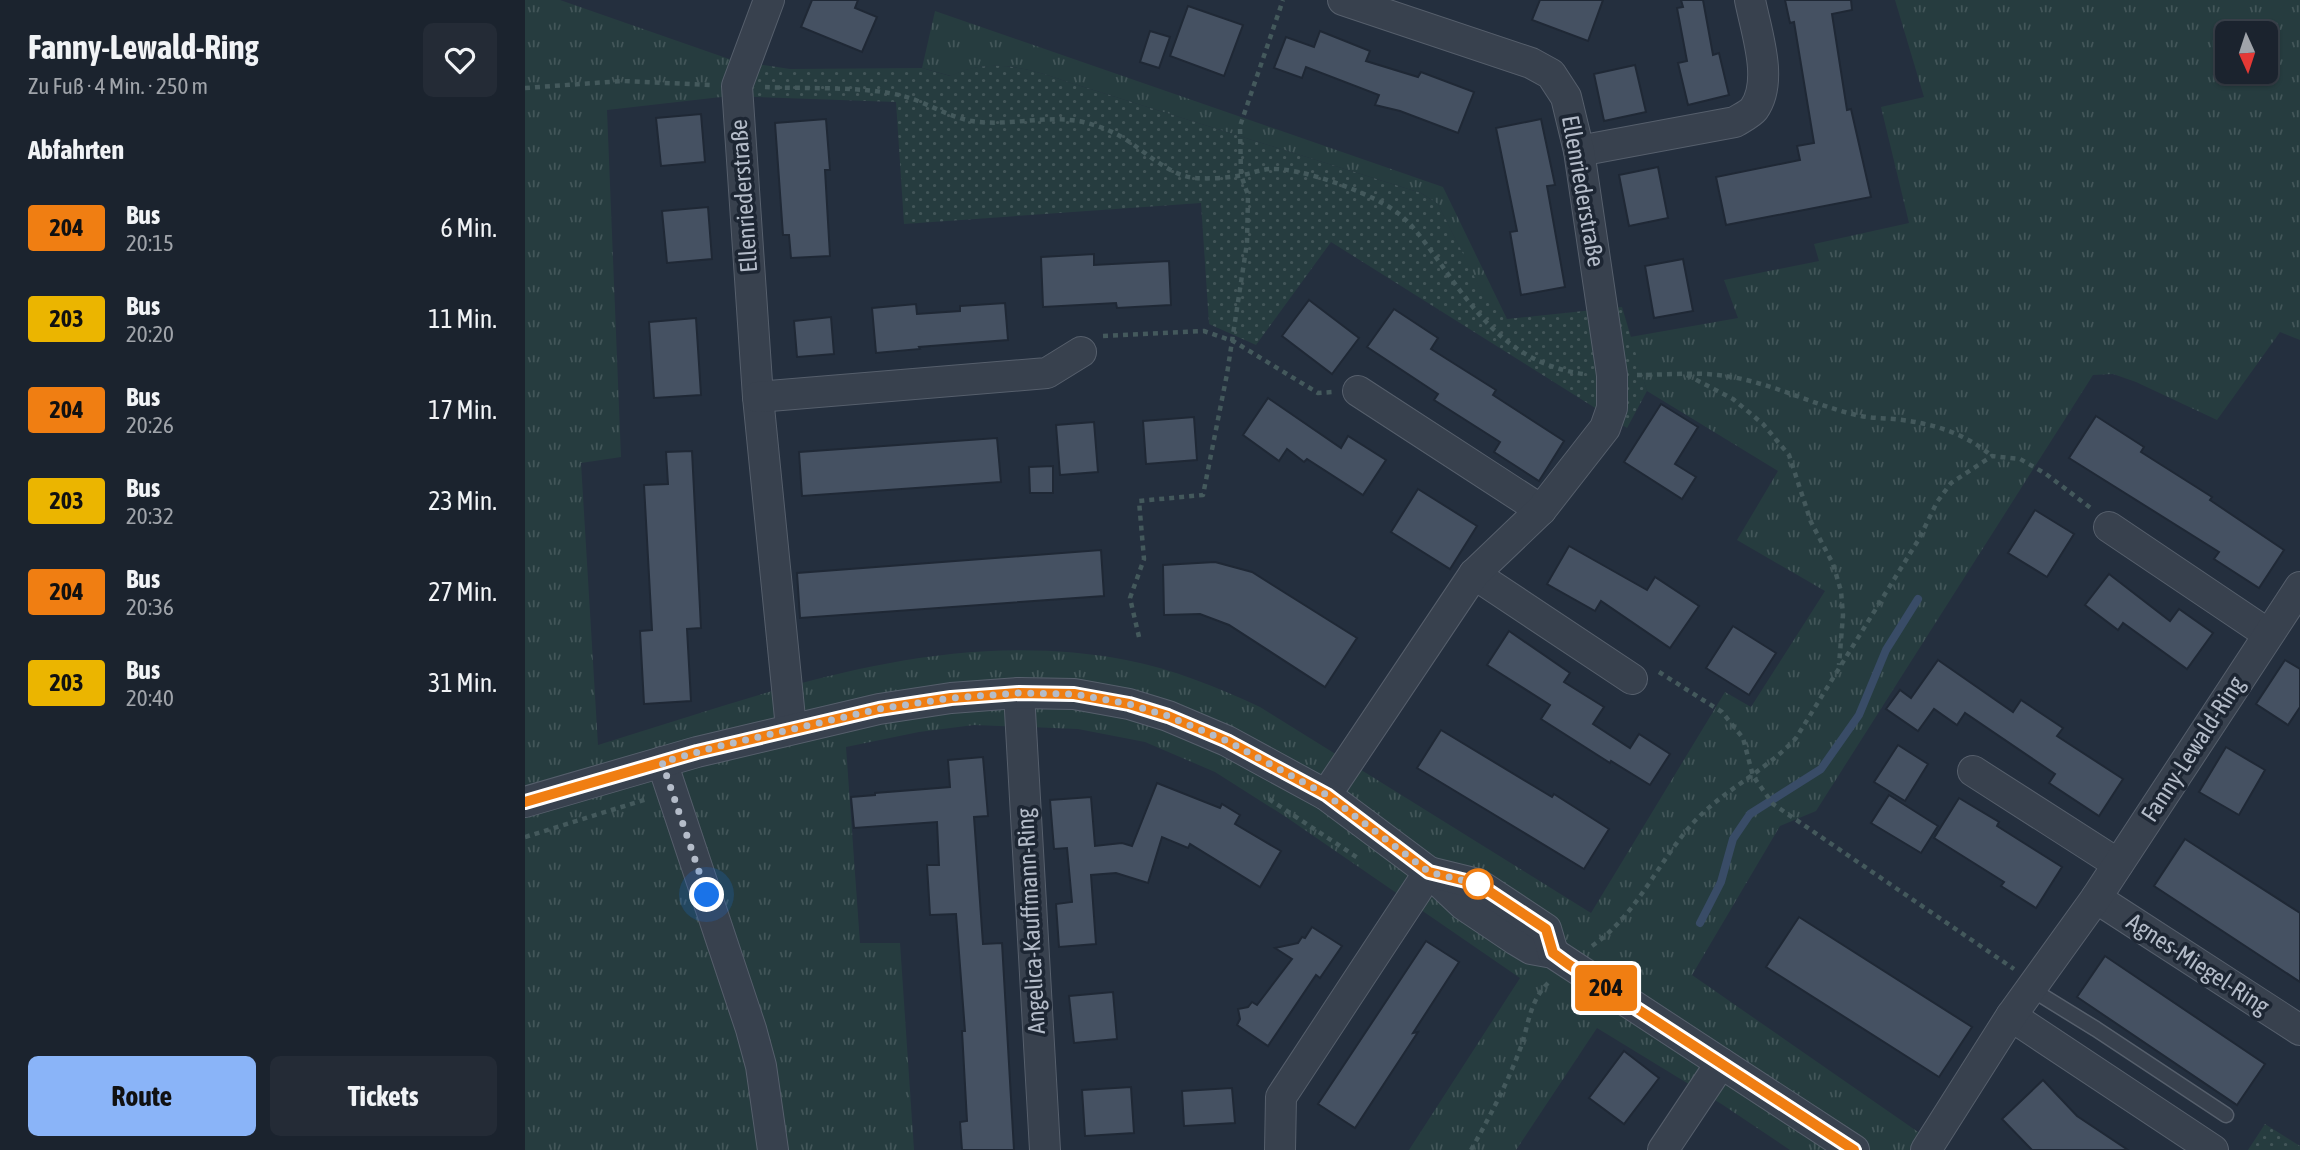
<!DOCTYPE html>
<html lang="de">
<head>
<meta charset="utf-8">
<style>
  :root { --surface:#1b232e; --page:#242b36; --text:#f1f3f6; --muted:#a0a4aa; --line:#39404a; --accent:#8ab4f8 }
  body { margin:0; font-family:"Asap Condensed",sans-serif; background:var(--page); color:var(--text); height:100vh; display:flex; flex-direction:column; font-size:26px; white-space:nowrap }
  * { box-sizing:border-box; margin:0 }
  p { font-size:23px; color:var(--muted) }
  .icon { flex:none; width:38px; height:38px; fill:none; stroke:currentColor; stroke-width:2; stroke-linecap:round; stroke-linejoin:round }
  .map { position:relative; flex:1; overflow:hidden }
  .side { display:flex; flex-direction:column; background:var(--surface); width:525px }
  .side>* { flex:none }
  .badge { padding:0 14px; border-radius:5px; font-size:24px; line-height:46px }
  .needle { width:46px; rotate:177deg }
  .controls { position:absolute; left:1690px; top:21px; display:grid; gap:14px }
  .controls a { display:grid; place-items:center; width:63px; height:63px; border-radius:10px; background:var(--surface); box-shadow:0 2px 5px #0004,0 0 0 2px var(--line); font-size:35px }
  .you { position:absolute; width:35px; height:35px; margin:-18px; border:5px solid #fff; border-radius:50%; background:#1a73e8; box-shadow:0 0 0 10px #1a73e833 }
  .map>.badge { position:absolute; translate:-50% -50%; box-shadow:0 0 0 4px #fff }
  h2 { padding:0 28px; font-size:26px; line-height:63px }
  .round { display:grid; place-items:center; flex:none; width:74px; height:74px; border-radius:10px; background:var(--page) }
  .overview { display:flex; align-items:center; justify-content:space-between; height:119px; padding:0 28px }
  h1 { font-size:33px; font-weight:700; line-height:52px }
  .primary-button { display:flex; gap:14px; margin-top:auto; padding:14px 28px }
  .primary-button a { flex:1; height:80px; border-radius:10px; background:var(--accent); color:#111; font-size:28px; font-weight:700; line-height:80px; text-align:center }
  .primary-button a+a { background:var(--page); color:var(--text) }
  ul { padding:0; list-style:none }
  li { display:flex; align-items:center; gap:21px; height:91px; padding:0 28px }
  li div { flex:1 }
  li b { display:block; font-size:26px }
  li em { font-style:normal }
  li .badge { min-width:77px; font-weight:700; text-align:center }
  main { display:flex; flex:1; min-height:0 }
  .map>svg:first-child { display:block }
  .grass { fill:url(#grass-tufts); fill-rule:evenodd }
  .park { fill:url(#park-dots) }
  .lines { fill:none; stroke-linecap:round; stroke-linejoin:round }
  .stream { stroke:#394c67; stroke-width:8 }
  .building { fill:#455162; stroke:#1f2835; stroke-width:2 }
  .service-casing { stroke:#565f6c; stroke-width:17 }
  .minor-casing { stroke:#565f6c; stroke-width:32 }
  .path { stroke:#44595c; stroke-width:4.5; stroke-dasharray:5 5; stroke-linecap:butt }
  .service { stroke:#38414e; stroke-width:14 }
  .minor { stroke:#38414e; stroke-width:30 }
  .line-casing { stroke:#fff; stroke-width:16 }
  .line { stroke:#f07e12; stroke-width:10 }
  .walk { stroke:#b4bcc9; stroke-width:7; stroke-dasharray:0 12.6 }
  .stop-dot { fill:#fff; stroke:#f07e12; stroke-width:3.5 }
  .labels { text-anchor:middle; stroke-width:7; stroke-linejoin:round; paint-order:stroke }
  .street-label { font-size:24px; fill:#b4bcc9; stroke:#1d2633 }
</style>
</head>
<body>
<main>
<section class="side">
<div class="overview"><div><h1>Fanny-Lewald-Ring</h1><p>Zu Fuß · 4 Min. · 250 m</p></div><a class="round"><svg class="icon" aria-label="heart" viewBox="0 0 24 24"><path d="M12 20l-8-8c-3-5 5-10 8-4 3-6 11-1 8 4z"/></svg></a></div>
<h2>Abfahrten</h2>
<ul>
<li><span class="badge" style="background:#f07e12;color:#111">204</span><div><b>Bus</b><p>20:15</p></div><em>6 Min.</em></li>
<li><span class="badge" style="background:#ebb500;color:#111">203</span><div><b>Bus</b><p>20:20</p></div><em>11 Min.</em></li>
<li><span class="badge" style="background:#f07e12;color:#111">204</span><div><b>Bus</b><p>20:26</p></div><em>17 Min.</em></li>
<li><span class="badge" style="background:#ebb500;color:#111">203</span><div><b>Bus</b><p>20:32</p></div><em>23 Min.</em></li>
<li><span class="badge" style="background:#f07e12;color:#111">204</span><div><b>Bus</b><p>20:36</p></div><em>27 Min.</em></li>
<li><span class="badge" style="background:#ebb500;color:#111">203</span><div><b>Bus</b><p>20:40</p></div><em>31 Min.</em></li>
</ul>
<div class="primary-button"><a>Route</a><a>Tickets</a></div>
</section>
<div class="map">
<svg width="1775" height="1150" viewBox="0 0 1775 1150">
  <defs>
    <pattern id="grass-tufts" width="24" height="20" patternUnits="userSpaceOnUse" patternTransform="scale(1.75)"><rect width="24" height="20" fill="#263c3f"/><path d="M3 7l-1-3M5 7V3M7 7l1-3M15 17l-1-3M17 17v-4M19 17l1-3" fill="none" stroke="#435659"/></pattern>
    <pattern id="park-dots" width="8" height="8" patternUnits="userSpaceOnUse" patternTransform="scale(1.75)"><rect width="8" height="8" fill="#263c3f"/><path d="M2 2h.1M6 6h.1" fill="none" stroke="#435659" stroke-width="1.8" stroke-linecap="round"/></pattern>
  </defs>
  <rect width="100%" height="100%" fill="#242f3e"/>
  <!-- grass -->
  <g class="grass">
    <path d="M 0,0 L 35,0 L 207,60 L 205,96 L 82,110 L 96,457 L 56,463 L 73,745 C 245,692 417,625 601,660 C 648,669 692,687 735,707 L 1066,913 L 1200,692 L 1226,707 L 1300,591 L 1212,540 L 1253,471 L 1122,391 L 1105,337 L 1213,318 L 1199,280 L 1294,261 L 1289,244 L 1384,223 L 1356,107 L 1399,97 L 1370,0 L 1775,0 L 1775,340 L 1755,332 L 1692,420 L 1611,382 L 1588,374 L 1568,375 L 1291,811 L 1255,826 L 1167,975 L 1419,1150 L 1265,1150 L 1198,1105 L 1072,1028 L 991,1150 L 884,1150 L 995,978 L 761,817 L 690,772 L 620,742 L 553,729 L 449,725 L 394,732 L 321,747 L 335,943 L 375,943 L 389,1150 L 0,1150 ZM 1703,33 L 1741,33 L 1741,72 L 1703,72 Z"/>
    <path d="M 410,11 L 918,187 L 982,319 L 961,301 L 913,204 L 896,193 L 543,82 C 504,68 465,57 426,76 L 397,68 Z"/>
  </g>
  <!-- park -->
  <g class="park">
    <path d="M 207,60 L 265,69 L 397,68 L 425,76 C 465,57 504,68 543,82 L 896,193 L 913,204 L 961,300 L 982,319 L 1097,307 L 1122,391 L 1102,428 L 806,242 L 731,345 L 684,324 L 676,203 L 379,224 L 371,102 L 205,96 Z"/>
    <polygon points="1740,1124 1775,1146 1775,1150 1723,1150"/>
  </g>
  <g class="lines">
    <!-- stream -->
    <polyline class="stream" points="1175,923 1196,882 1208,839 1225,814 1296,769 1334,715 1361,650 1393,599"/>
  </g>
  <!-- building -->
  <g class="building">
    <polygon points="287,0 333,0 330,8 352,17 337,52 276,27"/>
    <polygon points="1015,0 1078,0 1063,41 1007,20"/>
    <polygon points="1156,0 1178,0 1188,55 1194,53 1204,95 1163,105 1153,63 1162,61 1152,8 1158,7"/>
    <polygon points="1260,0 1326,0 1327,10 1307,14 1322,110 1326,109 1346,197 1201,225 1191,177 1275,160 1272,146 1289,143 1269,22 1265,23"/>
    <polygon points="663,6 718,25 699,76 645,56"/>
    <polygon points="625,31 645,37 634,68 615,62"/>
    <polygon points="795,31 845,51 841,61 893,77 896,72 949,92 933,133 875,111 850,105 854,95 781,67 777,78 749,68 761,37 789,47"/>
    <polygon points="1110,65 1121,112 1079,121 1069,74"/>
    <polygon points="176,114 180,162 136,166 131,118"/>
    <polygon points="301,119 305,170 300,170 305,256 266,258 264,235 258,235 250,123"/>
    <polygon points="1016,119 1030,185 1022,186 1040,287 996,295 985,232 992,231 971,128"/>
    <polygon points="1133,167 1143,218 1104,226 1094,175"/>
    <polygon points="183,207 187,259 142,263 137,211"/>
    <polygon points="569,254 569,265 644,261 646,305 592,308 591,303 518,307 516,257"/>
    <polygon points="1158,259 1168,311 1129,318 1120,266"/>
    <polygon points="784,300 834,338 807,374 757,336"/>
    <polygon points="480,303 483,340 394,347 395,349 351,353 347,308 391,304 392,314 435,311 435,306"/>
    <polygon points="869,309 913,338 906,349 971,390 968,395 1039,441 1014,481 969,452 975,442 909,400 913,394 842,347"/>
    <polygon points="306,317 309,354 272,357 269,321"/>
    <polygon points="171,318 176,395 129,398 124,322"/>
    <polygon points="743,398 816,448 823,436 861,460 838,495 782,459 779,462 762,449 754,461 718,435"/>
    <polygon points="1136,404 1173,427 1150,464 1171,477 1157,499 1099,462"/>
    <polygon points="1571,416 1619,447 1616,452 1687,497 1685,500 1759,550 1734,588 1689,559 1694,552 1544,458"/>
    <polygon points="669,417 672,460 621,464 618,421"/>
    <polygon points="569,422 573,472 535,475 531,425"/>
    <polygon points="472,438 476,482 277,496 274,452"/>
    <polygon points="167,451 176,628 162,629 166,701 119,704 115,631 127,630 119,485 143,484 141,452"/>
    <polygon points="528,466 528,493 505,493 504,467"/>
    <polygon points="893,489 952,526 925,569 866,532"/>
    <polygon points="1510,510 1549,534 1522,577 1483,553"/>
    <polygon points="1044,546 1122,590 1130,577 1174,606 1145,648 1076,601 1070,611 1022,584"/>
    <polygon points="576,550 579,596 275,618 272,573"/>
    <polygon points="690,562 727,572 832,638 800,687 704,625 675,614 639,615 638,565"/>
    <polygon points="1584,574 1645,621 1654,609 1688,633 1662,669 1598,623 1593,630 1560,605"/>
    <polygon points="1208,626 1251,653 1224,695 1181,668"/>
    <polygon points="984,631 1045,673 1039,682 1079,707 1068,724 1105,748 1114,734 1145,754 1125,785 1086,761 1085,763 1016,719 1025,705 962,665"/>
    <polygon points="1413,660 1488,712 1496,700 1538,728 1532,736 1598,779 1574,816 1524,783 1530,774 1440,713 1432,725 1409,709 1393,731 1361,709 1375,690 1386,698"/>
    <polygon points="1760,660 1775,669 1775,707 1763,725 1731,704"/>
    <polygon points="916,730 1027,797 1029,794 1084,829 1059,869 892,768"/>
    <polygon points="1373,745 1403,764 1380,801 1349,782"/>
    <polygon points="1701,747 1740,770 1714,815 1674,792"/>
    <polygon points="458,757 463,816 449,817 458,944 477,943 489,1150 437,1150 435,1122 442,1121 437,1031 440,1031 431,914 405,915 402,865 414,865 412,822 329,828 326,797 350,795 350,793 425,787 423,760"/>
    <polygon points="632,783 695,808 697,804 715,815 710,824 756,851 735,887 665,844 663,848 637,837 623,883 591,873 566,875 571,944 534,947 531,904 547,902 542,848 529,849 525,800 566,797 570,846 597,843 607,846"/>
    <polygon points="1364,795 1413,826 1396,853 1346,823"/>
    <polygon points="1434,798 1474,822 1472,826 1537,867 1511,908 1476,886 1479,882 1409,838"/>
    <polygon points="1660,839 1775,913 1775,982 1629,886"/>
    <polygon points="1274,917 1447,1027 1414,1077 1241,967"/>
    <polygon points="787,927 817,946 795,978 791,975 743,1046 712,1025 715,1019 713,1009 723,1007 727,1002 732,1005 767,959 750,948 773,943 777,937 780,938"/>
    <polygon points="901,941 934,962 888,1033 893,1032 830,1128 793,1104"/>
    <polygon points="1580,956 1740,1064 1712,1105 1552,997"/>
    <polygon points="588,992 592,1039 549,1043 544,996"/>
    <polygon points="1099,1051 1134,1078 1099,1124 1064,1098"/>
    <polygon points="1518,1080 1552,1116 1603,1150 1507,1150 1477,1119"/>
    <polygon points="606,1087 609,1133 560,1136 557,1090"/>
    <polygon points="707,1088 710,1123 659,1126 657,1091"/>
  </g>
  <g class="lines">
    <!-- service casing -->
    <g class="service-casing">
      <polyline id="service" points="1506,989 1571,1029 1701,1115"/>
    </g>
    <!-- minor casing -->
    <g class="minor-casing">
      <g id="minor">
        <polyline points="244,0 212,86 233,397 266,728"/>
        <path d="M 1054,151 L 1210,122 C 1216,118 1225,114 1229,109 C 1249,81 1231,31 1225,0"/>
        <polyline points="833,391 1016,510"/>
        <polyline points="233,397 522,373 556,352"/>
        <polyline points="1584,527 1743,634"/>
        <polyline points="949,574 1107,679"/>
        <polyline points="494,693 520,1150"/>
        <polyline points="137,762 226,1029 236,1066 248,1150"/>
        <polyline points="1448,771 1593,864"/>
        <polyline points="801,795 949,574 1016,510 1080,428 1087,408 1087,375 1054,151 1041,97 1026,74 1006,63 818,0"/>
        <polyline points="0,802 172,752 354,709 426,698 494,693 549,694 604,704 643,716 702,741 801,795 904,872 939,905 991,940 1006,949 1028,953 1329,1150"/>
        <polyline points="904,872 953,884 1021,929 1028,953"/>
        <polyline points="1571,898 1775,1030"/>
        <polyline points="1486,1016 1688,1150"/>
        <polyline points="755,1150 756,1097 904,872"/>
        <polyline points="1138,1150 1196,1063"/>
        <polyline points="1401,1150 1486,1016 1571,898 1775,587"/>
      </g>
    </g>
    <!-- path -->
    <g class="path">
      <path d="M 240,87 C 280,89 341,86 378,96 C 401,102 423,117 447,121 C 484,127 521,114 558,122 C 575,126 592,133 606,143 C 625,156 647,176 670,178 C 685,179 703,178 718,175 C 727,173 735,170 744,169 C 773,167 833,189 859,204 C 882,216 895,236 910,256 C 950,312 984,363 1058,374"/>
      <polyline points="0,88 97,81 186,85"/>
      <polyline points="578,336 679,331 708,341 793,393 808,392"/>
      <path d="M 1112,375 C 1139,375 1167,372 1193,375 C 1241,380 1285,404 1331,415 C 1343,418 1356,418 1369,419 C 1406,423 1438,432 1467,456"/>
      <polyline points="1162,375 1208,399 1238,424 1264,455 1286,522 1308,564 1316,591 1318,615 1314,665"/>
      <polyline points="614,637 605,598 619,559 614,501 678,495 702,374 722,243 723,195 716,175 715,126 758,0"/>
      <polyline points="1134,672 1197,712 1218,738 1228,776 1248,804 1489,969"/>
      <polyline points="744,799 833,858"/>
      <polyline points="0,837 122,799"/>
      <path d="M 1067,946 C 1112,915 1132,863 1168,823 C 1198,790 1241,771 1271,738 L 1394,539 L 1412,502 L 1426,483 L 1467,456 L 1495,459 L 1521,474 L 1567,509"/>
      <path d="M 946,1150 C 964,1118 981,1086 994,1052 C 1004,1027 1003,1003 1023,983"/>
    </g>
    <!-- service -->
    <use href="#service" class="service"/>
    <!-- minor -->
    <use href="#minor" class="minor"/>
  </g>
  <g class="lines">
    <!-- line casing -->
    <g class="line-casing">
      <polyline id="line" points="0,802 172,752 354,709 426,698 494,693 549,694 604,704 643,716 702,741 802,795 904,872 953,884 1021,929 1028,953 1043,964 1329,1150"/>
    </g>
    <!-- line -->
    <use href="#line" class="line"/>
    <!-- walk -->
    <polyline class="walk" points="182,895 137,762 195,746 354,709 426,698 494,693 549,694 604,704 643,716 702,741 802,795 904,872 953,884"/>
  </g>
  <!-- markers -->
  <circle class="stop-dot" cx="953" cy="884" r="14"/>
  <g class="labels">
    <!-- street labels -->
    <g class="street-label">
      <text transform="translate(1058 191) rotate(80)" y="8">Ellenriederstraße</text>
      <text transform="translate(219 196) rotate(-94)" y="8">Ellenriederstraße</text>
      <text transform="translate(1668 749) rotate(-57)" y="8">Fanny-Lewald-Ring</text>
      <text transform="translate(506 921) rotate(-93)" y="8">Angelica-Kauffmann-Ring</text>
      <text transform="translate(1673 964) rotate(33)" y="8">Agnes-Miegel-Ring</text>
    </g>
  </g>
</svg>
<div class="controls">
<a><svg class="needle" viewBox="-14 -14 28 28"><path d="M0-13l5 13h-10z" fill="#e53935"/><path d="M0 13l5-13h-10z" fill="#a0a4aa"/></svg></a>
</div>
<div class="you" style="left:182px;top:895px"></div>
<b class="badge" style="left:1081px;top:988px;background:#f07e12;color:#111">204</b>
</div>
</main>
</body>
</html>
